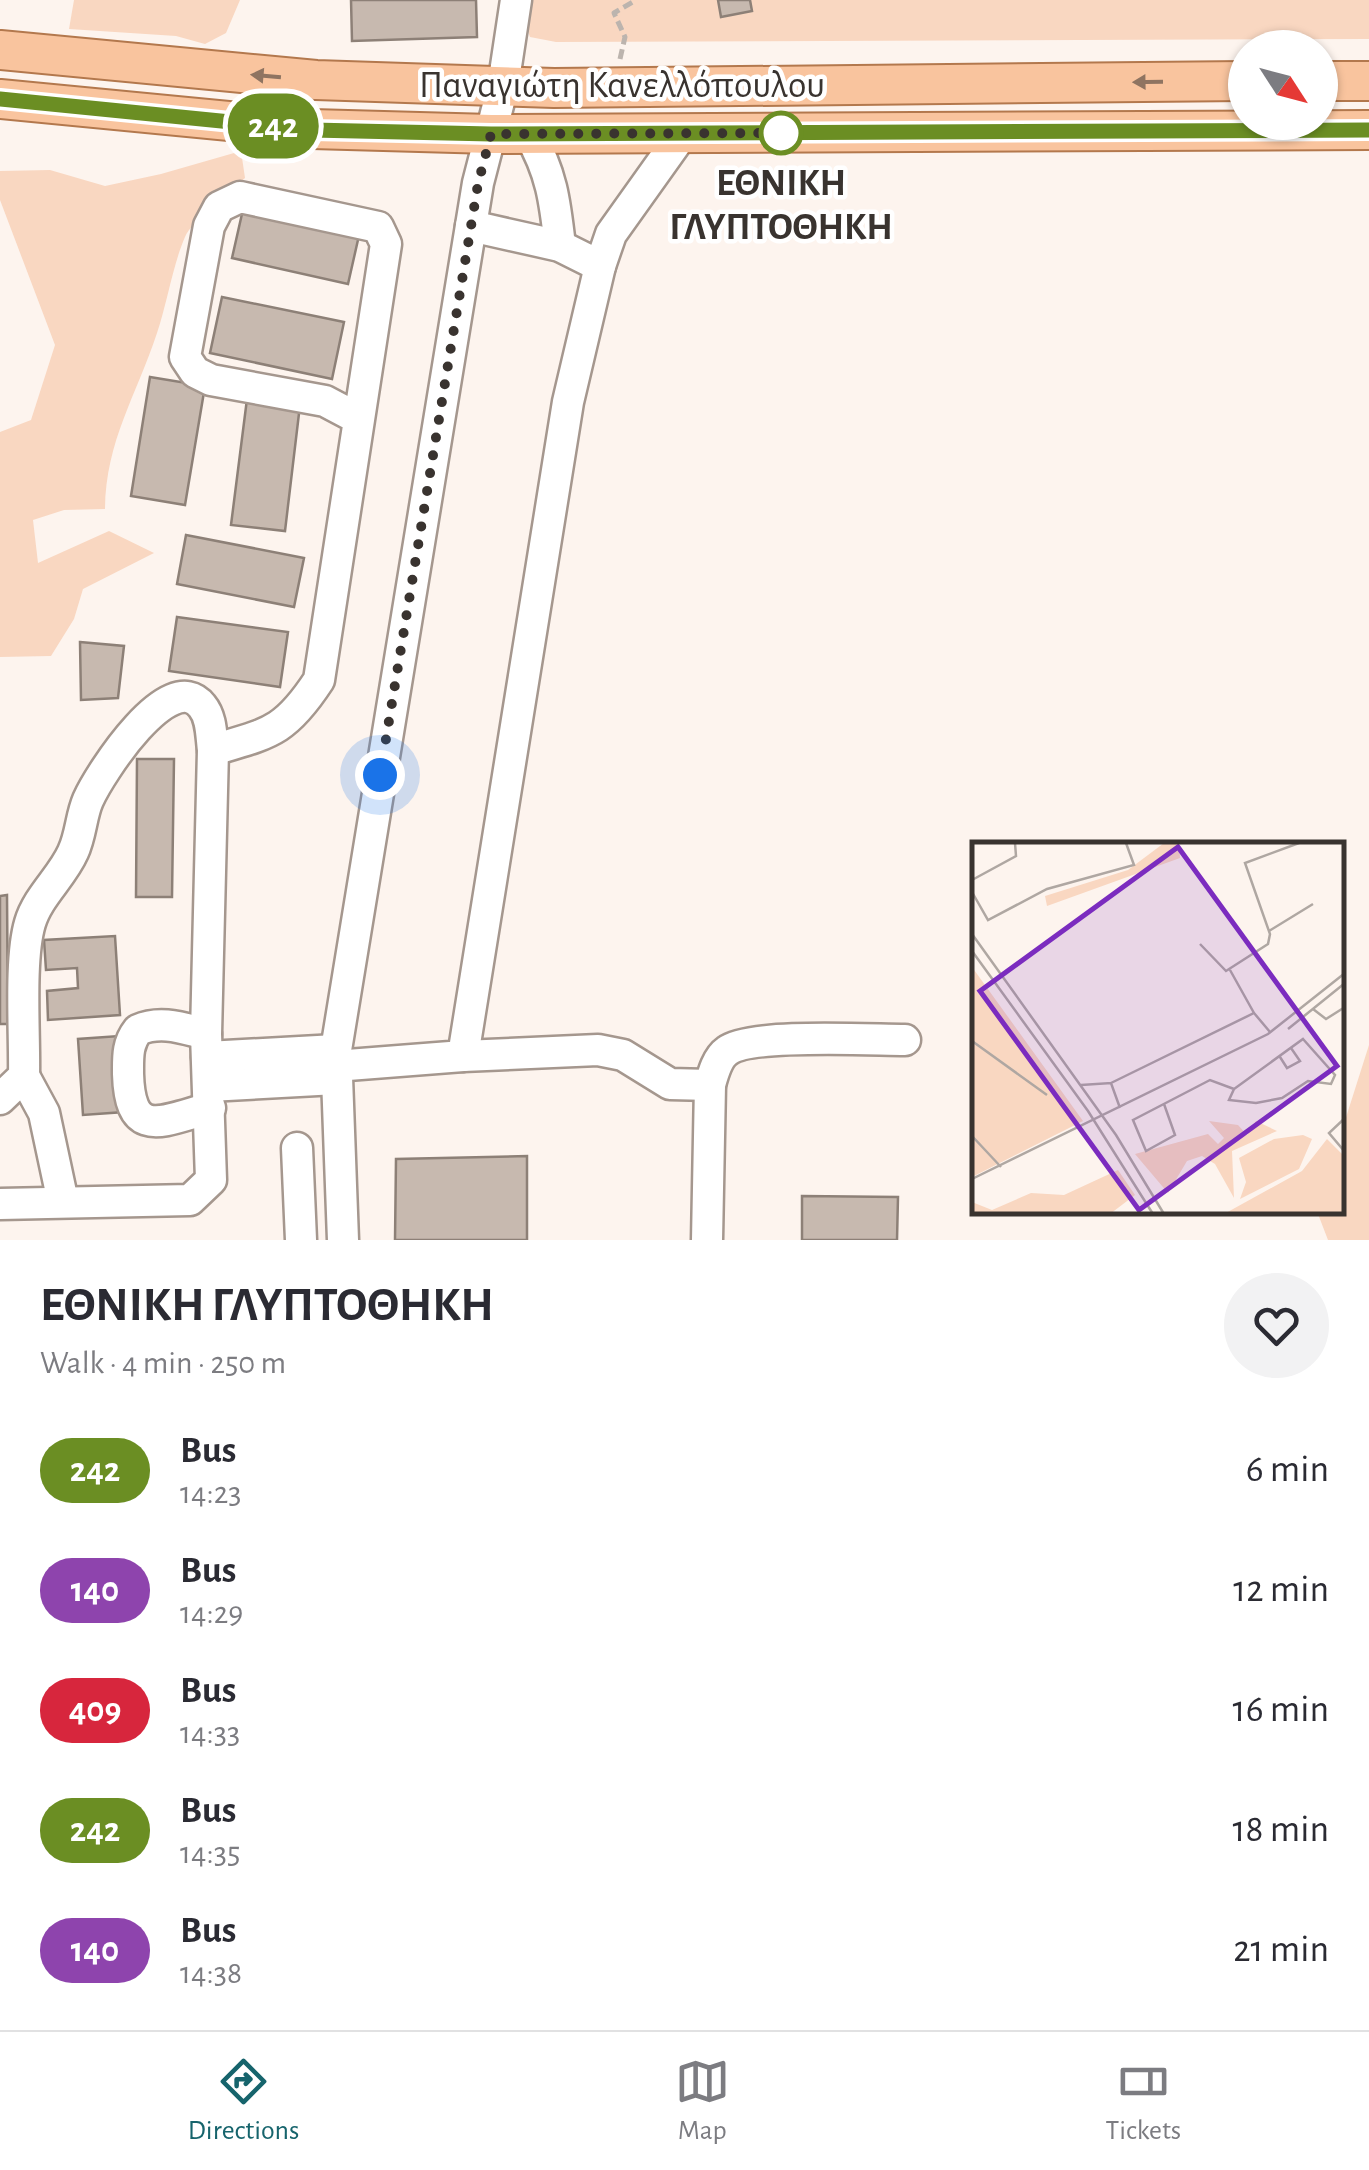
<!DOCTYPE html>
<html lang="en">
<head>
<meta charset="utf-8">
<style>
  :root { --surface:#fff; --page:#f2f2f3; --text:#2b2b33; --muted:#7c7c81; --line:#e1e1e2; --accent:#16646c }
  body { margin:0; font-family:"Alegreya Sans",sans-serif; background:var(--page); color:var(--text); height:100vh; display:flex; flex-direction:column; font-size:38px; white-space:nowrap }
  * { box-sizing:border-box; margin:0 }
  p { font-size:32px; color:var(--muted) }
  .icon { flex:none; width:55px; height:55px; fill:none; stroke:currentColor; stroke-width:2; stroke-linecap:round; stroke-linejoin:round }
  .map { position:relative; height:1240px; overflow:hidden }
  .drawer { display:flex; flex-direction:column; background:var(--surface); flex:1 }
  .drawer>* { flex:none }
  .badge { padding:0 20px; border-radius:32px; font-size:35px; line-height:65px }
  .needle { width:65px; rotate:126deg }
  .fabs { position:absolute; left:1228px; top:30px; display:grid; gap:20px }
  .fabs a { display:grid; place-items:center; width:110px; height:110px; border-radius:50%; background:var(--surface); box-shadow:0 2px 8px #0004; font-size:50px }
  .you { position:absolute; width:50px; height:50px; margin:-25px; border:8px solid #fff; border-radius:50%; background:#1a73e8; box-shadow:0 0 0 15px #1a73e833 }
  .map>.badge { position:absolute; translate:-50% -50%; box-shadow:0 0 0 5px #fff }
  .round { display:grid; place-items:center; flex:none; width:105px; height:105px; border-radius:52px; background:var(--page) }
  .headline { display:flex; align-items:center; justify-content:space-between; height:170px; padding:0 40px }
  h1 { font-size:48px; font-weight:600; line-height:75px }
  ul { padding:0; list-style:none }
  li { display:flex; align-items:center; gap:30px; height:120px; padding:0 40px }
  li div { flex:1 }
  li b { display:block; font-size:38px }
  li em { font-style:normal }
  li .badge { min-width:110px; font-weight:700; text-align:center }
  .tabs { display:flex; justify-content:space-around; align-items:center; height:140px; border-top:2px solid var(--line); background:var(--surface); font-size:28px; color:var(--muted) }
  .tabs a { display:grid; justify-items:center; gap:5px }
  .tabs .current { color:var(--accent) }
  .map>svg:first-child { display:block }
  .green { fill:#f9d7c1 }
  .building { fill:#c7b9af; stroke:#8d8077; stroke-width:2.5 }
  .lines { fill:none; stroke-linecap:round; stroke-linejoin:round }
  .minor-casing { stroke:#a5978e; stroke-width:35 }
  .major-casing { stroke:#b3784d; stroke-width:42 }
  .path { stroke:#bcb4ae; stroke-width:5; stroke-dasharray:10 5; stroke-linecap:butt }
  .minor { stroke:#fff; stroke-width:30 }
  .major { stroke:#f9c49e; stroke-width:38 }
  .oneway { fill:#8f7461 }
  .line-casing { stroke:#fff; stroke-width:22 }
  .line { stroke:#6b8e23; stroke-width:15 }
  .walk { stroke:#39332f; stroke-width:10; stroke-dasharray:0 18 }
  .stop-dot { fill:#fff; stroke:#6b8e23; stroke-width:5 }
  .labels { text-anchor:middle; stroke-width:9; stroke-linejoin:round; paint-order:stroke }
  .street-label { font-size:38px; fill:#39332f; stroke:#fff }
  .stop-label { font-size:38px; font-weight:bold; fill:#39332f; stroke:#fff }
  .inset-road { fill:none; stroke:#afa7a2; stroke-width:2.5 }
  .view { fill:#7b2cbf; fill-opacity:0.15; stroke:#7b2cbf; stroke-width:5 }
  .inset-edge { fill:none; stroke:#39332f; stroke-width:5 }
</style>
</head>
<body>
<div class="map">
<svg width="1369" height="1240" viewBox="0 0 1369 1240">
  <rect width="100%" height="100%" fill="#fdf4ee"/>
  <!-- green -->
  <g class="green">
    <polygon points="74,0 240,0 226,33 205,44 176,36 69,29"/>
    <polygon points="529,0 1369,0 1369,39 556,42 530,37 526,26"/>
    <path d="M 241,151 L 245,178 C 230,192 192,220 185,237 C 173,264 167,304 157,333 C 136,397 106,440 105,509 L 64,510 L 33,520 L 38,563 L 109,531 L 154,553 L 83,589 L 74,619 L 51,656 L 0,657 L 0,432 L 31,420 L 55,345 L 0,200 L 0,171 L 50,170 L 105,186 L 161,174 Z"/>
    <polygon points="1369,1045 1369,1240 1328,1240 1318,1214 1342,1212 1342,1130"/>
  </g>
  <!-- building -->
  <g class="building">
    <polygon points="351,0 476,0 477,37 352,41"/>
    <polygon points="718,0 750,0 752,11 721,17"/>
    <polygon points="244,205 360,231 348,284 232,258"/>
    <polygon points="222,297 344,322 332,379 210,353"/>
    <polygon points="150,377 205,386 185,505 131,496"/>
    <polygon points="247,399 300,405 285,531 231,525"/>
    <polygon points="186,535 304,558 294,607 177,584"/>
    <polygon points="177,617 288,632 280,687 169,671"/>
    <polygon points="80,642 124,646 118,698 81,700"/>
    <polygon points="137,759 174,759 172,897 136,897"/>
    <polygon points="7,895 8,1024 0,1024 0,896"/>
    <polygon points="115,936 120,1015 48,1020 47,991 78,988 77,968 46,970 44,940"/>
    <polygon points="119,1036 124,1112 83,1115 78,1039"/>
    <polygon points="527,1156 527,1240 395,1240 396,1159"/>
    <polygon points="802,1196 898,1197 897,1240 802,1240"/>
  </g>
  <g class="lines">
    <!-- minor casing -->
    <g class="minor-casing">
      <g id="minor">
        <path d="M 529,134 C 552,173 555,202 560,246"/>
        <polyline points="471,226 560,246 600,266 611,234 683,133"/>
        <path d="M 213,750 C 270,733 285,732 319,680 L 386,244 L 378,227 L 240,197 L 219,207 L 209,226 L 185,357 L 195,372 L 211,380 L 325,401 L 359,419"/>
        <path d="M 206,1034 C 182,1028 161,1020 138,1030 C 127,1044 128,1057 128,1074 C 130,1141 162,1121 210,1108"/>
        <polyline points="463,1056 598,1050 623,1055 670,1084 710,1085"/>
        <polyline points="207,1057 336,1050"/>
        <polyline points="335,1066 463,1056 568,402 600,266"/>
        <polyline points="24,1076 44,1113 63,1202"/>
        <polyline points="209,1086 336,1079"/>
        <path d="M 0,1099 L 24,1076 C 25,1035 19,960 30,923 C 38,896 62,877 73,852 C 81,835 81,816 88,800 C 100,773 170,665 202,706 C 212,718 211,736 213,750 L 206,1034 L 211,1180 L 190,1200 L 0,1204"/>
        <polyline points="297,1148 301,1240"/>
        <polyline points="343,1240 336,1050 478,183 503,86 516,0"/>
        <path d="M 707,1240 L 710,1085 C 713,1074 717,1058 727,1051 C 750,1033 871,1040 905,1040"/>
      </g>
    </g>
    <!-- major casing -->
    <g class="major-casing">
      <g id="major">
        <polyline points="0,50 316,80 554,88 1245,81"/>
        <polyline points="1320,81 1369,81"/>
        <polyline points="0,99 312,129 491,134 1369,130"/>
      </g>
    </g>
    <!-- path -->
    <polyline class="path" points="620,59 625,37 614,13 636,0"/>
    <!-- minor -->
    <use href="#minor" class="minor"/>
    <!-- major -->
    <use href="#major" class="major"/>
  </g>
  <!-- one-way arrows -->
  <defs><path id="oneway-solid" d="M-6-.8H1V-3.2L6.5 0L1 3.2V.8H-6Z" transform="scale(2.5)"/></defs>
  <g class="oneway">
    <use href="#oneway-solid" transform="translate(266 76) rotate(-175)"/>
    <use href="#oneway-solid" transform="translate(1148 82) rotate(179)"/>
  </g>
  <g class="lines">
    <!-- line casing -->
    <g class="line-casing">
      <polyline id="line" points="0,99 312,130 491,134 1369,130"/>
    </g>
    <!-- line -->
    <use href="#line" class="line"/>
    <!-- walk -->
    <polyline class="walk" points="380,775 478,184 491,134 781,133"/>
  </g>
  <!-- markers -->
  <circle class="stop-dot" cx="781" cy="133" r="20"/>
  <g class="labels">
    <!-- street labels -->
    <g class="street-label">
      <text x="622" y="97">Παναγιώτη Κανελλόπουλου</text>
    </g>
    <!-- stop labels -->
    <g class="stop-label">
      <text x="781" y="195">ΕΘΝΙΚΗ<tspan x="781" dy="44">ΓΛΥΠΤΟΘΗΚΗ</tspan></text>
    </g>
  </g>
  <!-- overview -->
  <g transform="translate(972 842)">
    <rect width="372" height="372" fill="#fdf4ee"/>
    <path d="M 192,1 L 207,1 L 208,16 L 75,64 L 73,54 L 156,28 ZM 0,125 L 111,279 L 0,335 ZM 237,279 L 266,283 L 275,293 L 284,279 L 305,289 L 260,309 L 262,356 L 243,322 L 230,314 L 215,319 L 196,351 L 163,312 L 236,292 L 246,302 L 252,296 ZM 331,293 L 340,297 L 327,327 L 268,357 L 274,340 L 267,316 L 302,297 ZM 355,297 L 372,314 L 372,372 L 252,372 L 330,329 ZM 146,328 L 163,353 L 138,372 L 0,372 L 0,360 L 20,368 L 59,351 L 92,353 Z" fill="#f9d7c1"/>
    <path class="inset-road" d="M 0,38 L 44,14 L 43,1M 0,50 L 16,78 L 75,47 L 162,23 L 154,1M 297,89 L 341,62M 0,92 L 144,293 L 192,372M 228,102 L 254,129 L 296,102 L 298,92 L 273,21 L 327,1M 0,109 L 116,269 L 181,372M 258,128 L 282,171M 341,167 L 354,177 L 373,165M 316,187 L 373,141M 331,197 L 363,233 L 359,242 L 336,239 L 310,256 L 284,261 L 257,258 L 262,247 ZM 0,199 L 75,253M 308,215 L 315,226 L 328,219 L 319,206M 139,241 L 282,171 L 298,190M 109,243 L 139,241 L 148,266M 192,262 L 203,293 L 174,309 L 161,278 L 238,238 L 262,247M 373,276 L 357,291 L 373,310M 0,294 L 29,325M 0,337 L 296,192 L 373,131"/>
    <path class="view" d="M 206,5 L 365,224 L 167,368 L 8,149 Z"/>
    <rect width="372" height="372" class="inset-edge"/>
  </g>
</svg>
<div class="fabs">
<a><svg class="needle" viewBox="-14 -14 28 28"><path d="M0-13l5 13h-10z" fill="#e53935"/><path d="M0 13l5-13h-10z" fill="#7c7c81"/></svg></a>
</div>
<div class="you" style="left:380px;top:775px"></div>
<b class="badge" style="left:273px;top:126px;background:#6b8e23;color:#fff">242</b>
</div>
<section class="drawer">
<div class="headline"><div><h1>ΕΘΝΙΚΗ ΓΛΥΠΤΟΘΗΚΗ</h1><p>Walk · 4 min · 250 m</p></div><a class="round"><svg class="icon" aria-label="heart" viewBox="0 0 24 24"><path d="M12 20l-8-8c-3-5 5-10 8-4 3-6 11-1 8 4z"/></svg></a></div>
<ul>
<li><span class="badge" style="background:#6b8e23;color:#fff">242</span><div><b>Bus</b><p>14:23</p></div><em>6 min</em></li>
<li><span class="badge" style="background:#8e44ad;color:#fff">140</span><div><b>Bus</b><p>14:29</p></div><em>12 min</em></li>
<li><span class="badge" style="background:#d7263d;color:#fff">409</span><div><b>Bus</b><p>14:33</p></div><em>16 min</em></li>
<li><span class="badge" style="background:#6b8e23;color:#fff">242</span><div><b>Bus</b><p>14:35</p></div><em>18 min</em></li>
<li><span class="badge" style="background:#8e44ad;color:#fff">140</span><div><b>Bus</b><p>14:38</p></div><em>21 min</em></li>
</ul>
</section>
<nav class="tabs">
<a class="current"><svg class="icon" aria-label="directions" viewBox="0 0 24 24"><path d="M12 3l9 9-9 9-9-9zM9 14v-3h6M13 9l2 2-2 2"/></svg>Directions</a>
<a><svg class="icon" aria-label="map" viewBox="0 0 24 24"><path d="M3 6l6-2 6 2 6-2v14l-6 2-6-2-6 2zM9 4v14M15 6v14"/></svg>Map</a>
<a><svg class="icon" aria-label="tickets" viewBox="0 0 24 24"><path d="M3 7h18v10H3zM15 7v10"/></svg>Tickets</a>
</nav>
</body>
</html>
